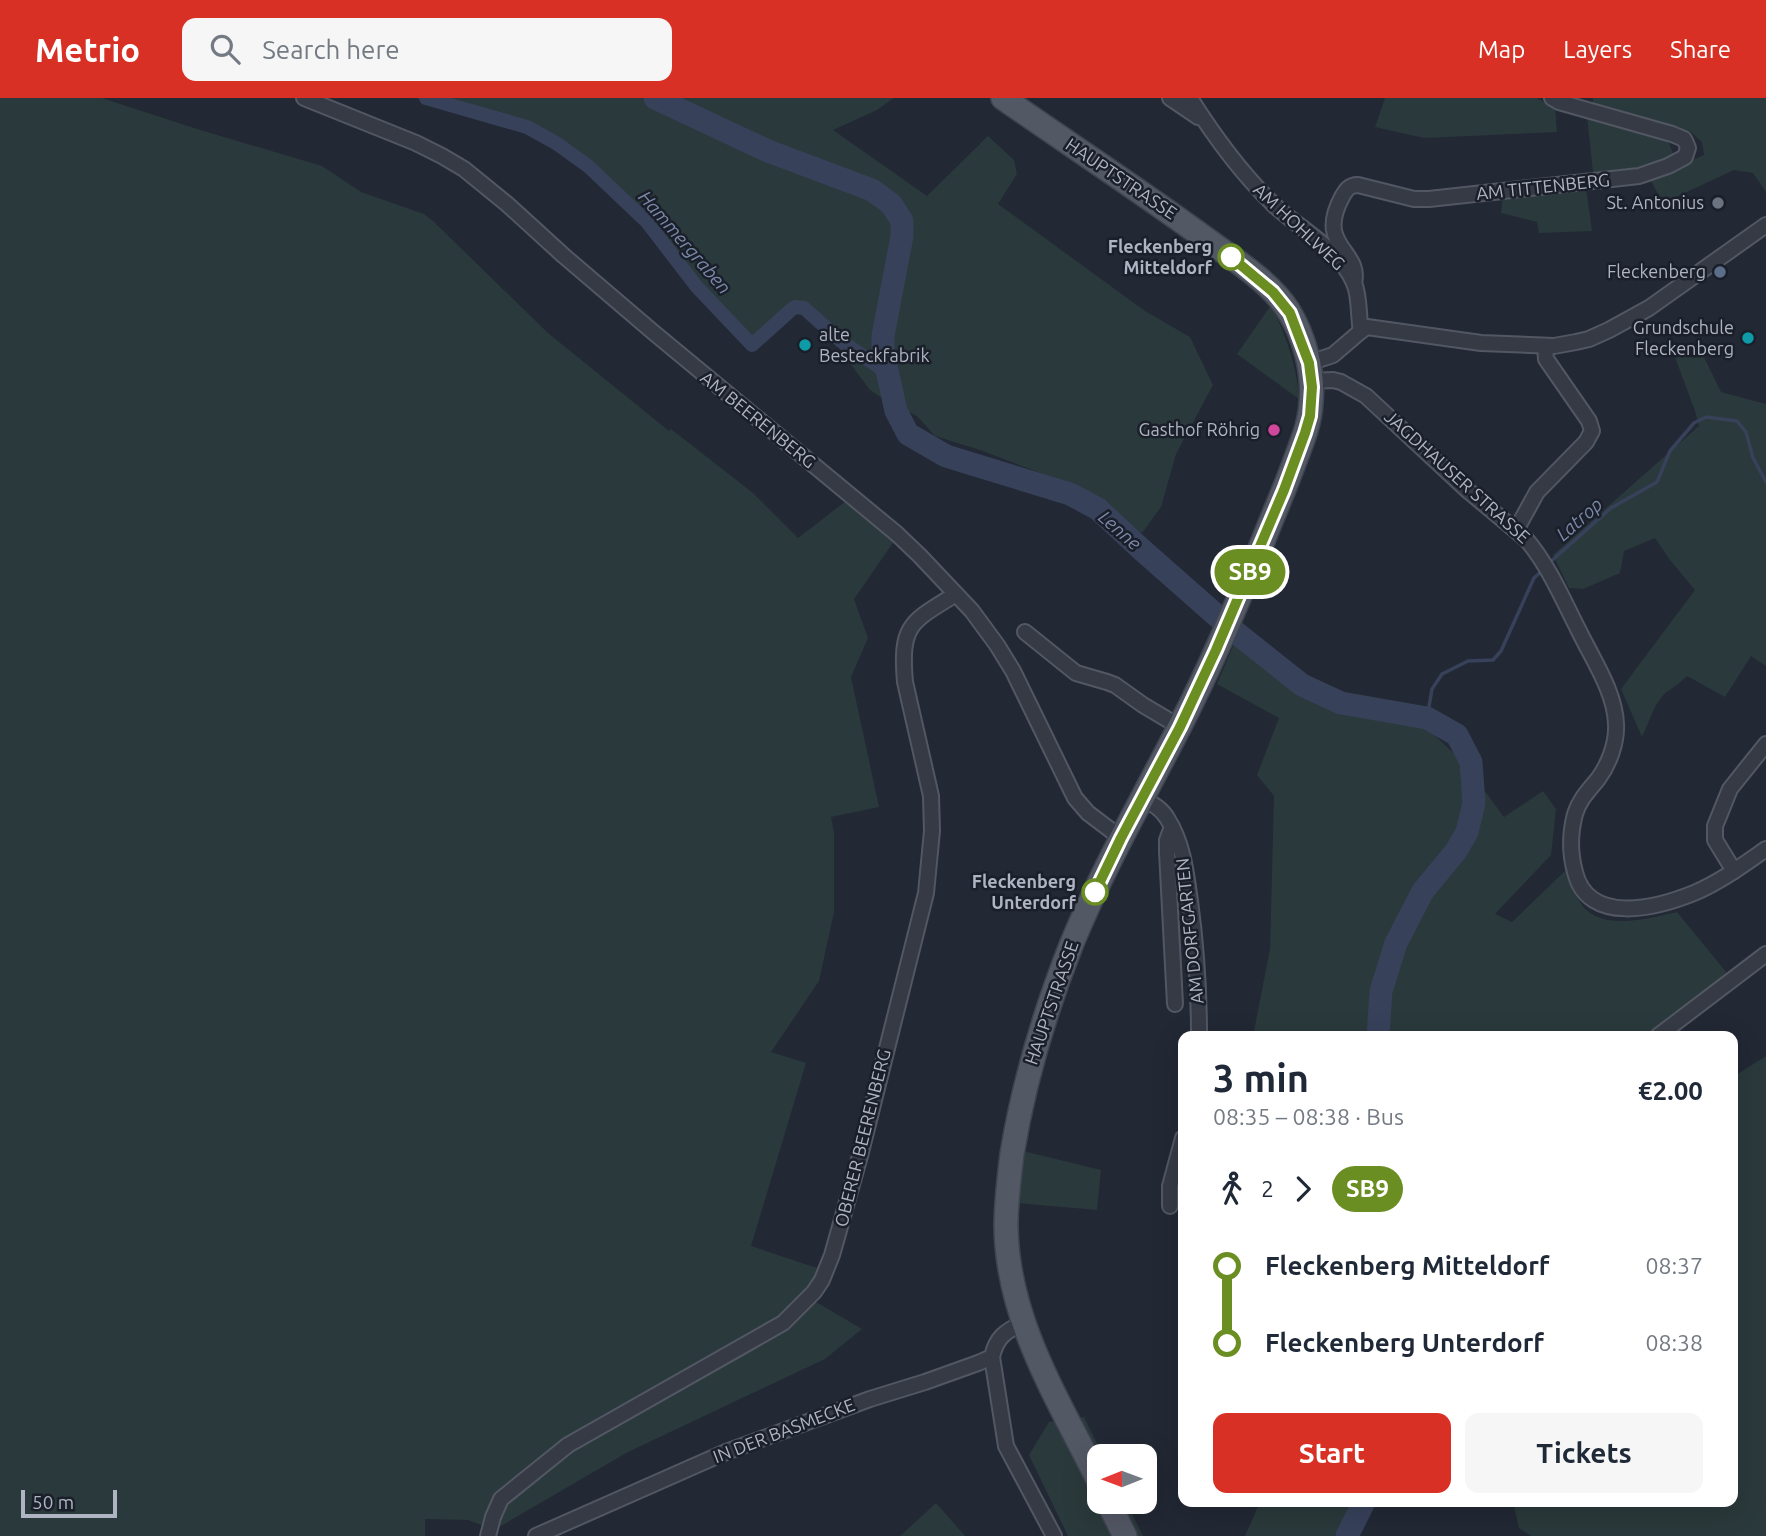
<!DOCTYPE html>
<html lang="en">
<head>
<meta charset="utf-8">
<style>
  :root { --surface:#fff; --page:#f6f6f7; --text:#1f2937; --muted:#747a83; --accent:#d93025 }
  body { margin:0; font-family:Ubuntu,sans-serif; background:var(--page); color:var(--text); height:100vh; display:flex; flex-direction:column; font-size:26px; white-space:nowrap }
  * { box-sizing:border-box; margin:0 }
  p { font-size:23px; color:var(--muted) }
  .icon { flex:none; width:38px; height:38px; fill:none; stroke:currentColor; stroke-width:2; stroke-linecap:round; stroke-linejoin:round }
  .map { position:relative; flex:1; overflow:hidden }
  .side { position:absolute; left:1178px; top:933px; width:560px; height:476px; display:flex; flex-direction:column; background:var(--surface); border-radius:14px; box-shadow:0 7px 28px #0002 }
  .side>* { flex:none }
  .badge { padding:0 14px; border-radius:23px; font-size:24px; line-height:46px }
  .needle { width:46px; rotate:269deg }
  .buttons { position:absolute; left:1087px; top:1346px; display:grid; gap:14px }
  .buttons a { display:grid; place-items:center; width:70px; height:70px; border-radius:14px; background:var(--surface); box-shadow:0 7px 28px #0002; font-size:35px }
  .scale { position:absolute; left:21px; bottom:18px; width:96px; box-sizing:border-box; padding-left:7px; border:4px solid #afb4c2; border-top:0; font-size:19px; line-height:24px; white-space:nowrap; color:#afb4c2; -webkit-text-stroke:5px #1a1f2a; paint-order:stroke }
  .map>.badge { position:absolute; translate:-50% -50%; box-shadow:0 0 0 4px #fff }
  .legs { display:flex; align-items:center; gap:10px; height:77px; padding:0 35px; font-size:23px }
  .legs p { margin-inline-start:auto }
  .head { display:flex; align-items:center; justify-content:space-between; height:119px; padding:0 35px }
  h1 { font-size:38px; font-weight:700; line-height:52px }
  .action { display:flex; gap:14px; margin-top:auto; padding:14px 35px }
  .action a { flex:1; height:80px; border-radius:14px; background:var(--accent); color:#fff; font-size:28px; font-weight:700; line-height:80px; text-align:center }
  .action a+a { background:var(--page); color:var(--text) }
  ul { padding:0 35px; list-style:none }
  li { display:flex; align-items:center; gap:24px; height:77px; font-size:26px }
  li i { display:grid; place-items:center; width:10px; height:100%; margin:0 9px; background:currentColor }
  li i::after { content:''; width:18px; height:18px; margin:-9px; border:5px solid; border-radius:50%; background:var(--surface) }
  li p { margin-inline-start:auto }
  li:first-child i { background:linear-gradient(#0000 50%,currentColor 0) }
  li:last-child i { background:linear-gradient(currentColor 50%,#0000 0) }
  header { display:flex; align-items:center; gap:42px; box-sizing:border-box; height:98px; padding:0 35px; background:var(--accent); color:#fff }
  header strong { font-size:33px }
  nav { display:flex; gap:38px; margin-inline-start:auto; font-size:24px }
  .search { width:490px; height:63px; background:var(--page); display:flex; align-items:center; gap:18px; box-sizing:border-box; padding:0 24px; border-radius:14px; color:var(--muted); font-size:26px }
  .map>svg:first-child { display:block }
  .green { fill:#2a393b }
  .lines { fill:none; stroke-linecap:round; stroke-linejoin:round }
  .stream { stroke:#37415a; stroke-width:3.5 }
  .canal { stroke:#37415a; stroke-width:14 }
  .river { stroke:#37415a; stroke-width:23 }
  .minor-casing { stroke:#525763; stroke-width:18 }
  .primary-casing { stroke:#3e434f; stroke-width:26 }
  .minor { stroke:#353a45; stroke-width:14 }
  .primary { stroke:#535865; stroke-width:23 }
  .line-1-casing { stroke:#fff; stroke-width:16 }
  .line-1 { stroke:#6b8e23; stroke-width:10 }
  .worship-dot { fill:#6b7280; stroke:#1a1f2a; stroke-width:2.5 }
  .stop-1-dot { fill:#fff; stroke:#6b8e23; stroke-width:3.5 }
  .service-dot { fill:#5c6f8a; stroke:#1a1f2a; stroke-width:2.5 }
  .culture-dot { fill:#0f9aa8; stroke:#1a1f2a; stroke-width:2.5 }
  .hotel-dot { fill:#d1479c; stroke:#1a1f2a; stroke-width:2.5 }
  .labels { text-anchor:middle; stroke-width:5; stroke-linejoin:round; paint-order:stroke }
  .street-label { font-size:18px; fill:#afb4c2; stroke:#1a1f2a }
  .poi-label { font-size:18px; fill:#afb4c2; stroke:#1a1f2a; text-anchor:end }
  .stop-label { font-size:18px; font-weight:bold; fill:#afb4c2; stroke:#1a1f2a; text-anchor:end }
  .water-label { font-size:19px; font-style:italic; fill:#7a88a8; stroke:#1a1f2a }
</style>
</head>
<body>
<header>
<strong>Metrio</strong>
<div class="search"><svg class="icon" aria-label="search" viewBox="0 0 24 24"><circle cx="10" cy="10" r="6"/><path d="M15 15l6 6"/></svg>Search here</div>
<nav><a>Map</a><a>Layers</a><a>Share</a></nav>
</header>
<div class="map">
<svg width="1766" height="1438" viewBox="0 0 1766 1438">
  <rect width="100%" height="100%" fill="#222834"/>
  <!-- green -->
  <g class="green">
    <polygon points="0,0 102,0 197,31 322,68 361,94 424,116 433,123 548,235 669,333 671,331 753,395 798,440 846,403 895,442 854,501 868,540 851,579 879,709 831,719 834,735 834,814 819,883 771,954 806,965 751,1148 823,1172 811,1201 862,1231 825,1261 628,1354 494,1432 468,1422 425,1421 425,1438 0,1438"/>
    <polygon points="411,0 894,0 877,12 833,32 927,98 988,38 1014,62 1017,76 998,106 1145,213 1190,239 1213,287 1176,356 1161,409 1142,435 1056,381 980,352 935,338 917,318 887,303 870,292 821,226 805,210 800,209 792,211 752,247 697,189 647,124 588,68 556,45 527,29 433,2"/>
    <polygon points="1385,0 1537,0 1555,10 1557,34 1424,40 1375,29"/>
    <polygon points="1593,0 1766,0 1766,94 1753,75 1734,72 1663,105 1650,81 1704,57 1702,44 1691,34 1592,7"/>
    <polygon points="1587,18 1667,40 1674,58 1634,70 1593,74"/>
    <polygon points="1586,90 1592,133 1539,135 1537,124 1501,115 1503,99"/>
    <path d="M 1271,207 C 1286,237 1297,268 1299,301 L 1237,256 Z"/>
    <path d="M 1697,245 L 1721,294 L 1766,306 L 1766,568 L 1751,558 L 1725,599 L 1687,578 C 1681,584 1675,588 1668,593 C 1655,602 1649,625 1642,639 L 1621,591 L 1695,492 L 1670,462 L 1655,440 L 1624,453 L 1620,475 L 1583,491 L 1569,490 L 1553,457 L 1699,328 L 1695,313 L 1675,259 Z"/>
    <path d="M 1236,541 L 1296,590 L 1339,612 L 1427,630 L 1465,666 L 1504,719 L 1543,693 L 1556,711 L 1551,757 L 1495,816 L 1512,824 L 1567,771 C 1570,784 1574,796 1582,807 C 1602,834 1650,820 1677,814 L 1727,875 L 1650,938 L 1253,938 L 1270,851 L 1274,698 L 1257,677 L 1279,620 L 1217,586 Z"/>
    <polygon points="1766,958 1766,1438 1531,1438 1519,1430 1513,1404 1732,1404 1733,979"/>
    <polygon points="1023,1053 1101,1072 1097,1112 1017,1105"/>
    <polygon points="1084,1319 1103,1358 1099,1358 1099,1404 1126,1404 1143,1438 1068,1438 1029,1357 1049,1324"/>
    <polygon points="1260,1404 1355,1404 1335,1438 1245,1438"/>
    <polygon points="936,1405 965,1438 900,1438"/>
  </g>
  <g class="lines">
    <!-- stream -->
    <g class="stream">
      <polyline points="1548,466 1611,410 1657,384 1670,353 1694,325 1706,319 1737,323 1746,334 1753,360 1766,384"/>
      <polyline points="1427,620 1432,591 1442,576 1468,563 1493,562 1501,553 1534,480 1543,472"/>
    </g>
    <!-- canal -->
    <polyline class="canal" points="426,0 527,29 556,45 588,68 647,124 697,189 752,247 792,211 795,209 804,210 841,243 879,269 890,282"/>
    <!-- river -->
    <g class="river">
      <polyline points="655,0 768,53 872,92 891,106 897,115 902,123 902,138 883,238 883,254 896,313 908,336 946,358 1070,396 1098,411 1141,451 1234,533 1302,587 1341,605 1427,620 1457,637 1471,664 1474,705 1467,734 1456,753 1423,793 1396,845 1381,893 1378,938"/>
      <polyline points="1347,1438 1364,1404"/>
    </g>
    <!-- minor casing -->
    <g class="minor-casing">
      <g id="minor">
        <polyline points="304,0 416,45 442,58 464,71 507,106 564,158 653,234 897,436 920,458 972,513 997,547 1013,573 1075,700 1088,715 1121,740"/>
        <polyline points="1170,0 1198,19"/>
        <path d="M 1190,0 C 1214,38 1241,75 1273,106 C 1299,131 1339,150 1354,185 C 1360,198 1358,218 1361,233"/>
        <path d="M 1354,185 C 1362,152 1315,149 1342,99 C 1346,92 1349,87 1358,87 L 1414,101 L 1429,101 L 1639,78 L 1668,68 L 1685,59 L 1688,50 L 1686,45 L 1684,41 L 1672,36 L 1559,4 L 1552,0"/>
        <polyline points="1309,265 1333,257 1361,233 1367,229 1481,245 1554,248 1576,244 1589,241 1609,232 1649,210 1766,127"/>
        <path d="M 1312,283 L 1333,282 L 1341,284 L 1366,298 L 1466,391 L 1526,441 C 1549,468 1563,502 1579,533 C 1593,562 1615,594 1616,626 C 1617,645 1609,666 1598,681 C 1589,692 1579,702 1575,716 C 1570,735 1570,756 1575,774 C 1588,828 1657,810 1694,795 C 1720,784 1743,767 1766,751"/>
        <polyline points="1516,432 1537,394 1586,344 1592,333 1589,323 1546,261 1545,248"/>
        <polyline points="1025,534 1076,575 1107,584 1115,587 1143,607 1180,629"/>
        <path d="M 1142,700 C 1151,705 1161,710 1167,720 C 1183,745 1186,774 1190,803 C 1196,847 1199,893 1199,938"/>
        <polyline points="1172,729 1167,742 1167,754 1175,906"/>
        <polyline points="1734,773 1715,742 1715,728 1730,691 1766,646"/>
        <polyline points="1658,938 1766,856"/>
        <polyline points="1170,1108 1170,1088 1183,1040"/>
        <path d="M 1023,1225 C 1005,1233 996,1240 992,1259 L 1006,1348 L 1054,1438"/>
        <path d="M 488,1438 L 493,1419 L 501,1401 L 568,1347 L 783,1225 L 814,1194 L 822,1182 L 832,1157 L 860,1058 L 926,795 L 932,733 L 931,698 L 905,584 C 900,526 911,524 956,496"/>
        <polyline points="536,1438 726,1354 870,1301 925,1284 978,1265 992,1259"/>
      </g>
    </g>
    <!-- primary casing -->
    <g class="primary-casing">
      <g id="primary">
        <path d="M 1003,0 C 1072,48 1142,94 1209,143 C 1235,162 1271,185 1288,212 C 1305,239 1314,275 1311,305 C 1310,324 1303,342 1296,360 C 1286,388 1274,415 1263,443 C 1237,505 1211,568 1180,628 C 1143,700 1103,770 1072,845 C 1045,913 1024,983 1012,1056 C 1009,1080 1006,1104 1006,1128 C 1007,1223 1059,1302 1099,1384"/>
        <polyline points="1108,1404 1125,1438"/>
      </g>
    </g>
    <!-- minor -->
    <use href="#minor" class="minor"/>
    <!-- primary -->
    <use href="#primary" class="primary"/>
  </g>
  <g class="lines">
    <!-- line-1 casing -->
    <g class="line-1-casing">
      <polyline id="line-1" points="1095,794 1121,740 1180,629 1216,552 1284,392 1305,335 1310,318 1312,289 1309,265 1290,215 1273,194 1231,159"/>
    </g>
    <!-- line-1 -->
    <use href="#line-1" class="line-1"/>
  </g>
  <!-- markers -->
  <circle class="worship-dot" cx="1718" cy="105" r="7"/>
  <g class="stop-1-dot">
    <circle cx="1231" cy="159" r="12"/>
    <circle cx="1095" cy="794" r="12"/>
  </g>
  <circle class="service-dot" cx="1720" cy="174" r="7"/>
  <g class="culture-dot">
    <circle cx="1748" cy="240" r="7"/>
    <circle cx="805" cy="247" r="7"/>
  </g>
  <circle class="hotel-dot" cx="1274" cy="332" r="7"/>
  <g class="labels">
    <!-- street labels -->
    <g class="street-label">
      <text transform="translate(1121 81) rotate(34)" y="6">HAUPTSTRASSE</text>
      <text transform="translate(1543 89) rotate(-6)" y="6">AM TITTENBERG</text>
      <text transform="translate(1299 129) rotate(43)" y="6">AM HOHLWEG</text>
      <text transform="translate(758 322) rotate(39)" y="6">AM BEERENBERG</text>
      <text transform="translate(1457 379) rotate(42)" y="6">JAGDHAUSER STRASSE</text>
      <text transform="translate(1190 833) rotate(-96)" y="6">AM DORFGARTEN</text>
      <text transform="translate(1052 905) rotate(-71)" y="6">HAUPTSTRASSE</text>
      <text transform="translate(863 1040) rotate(-76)" y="6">OBERER BEERENBERG</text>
      <text transform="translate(784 1333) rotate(-21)" y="6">IN DER BASMECKE</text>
    </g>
    <!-- poi labels -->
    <g class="poi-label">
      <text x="1704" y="111">St. Antonius</text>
      <text x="1706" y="180">Fleckenberg</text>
      <text x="1734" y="236">Grundschule<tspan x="1734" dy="21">Fleckenberg</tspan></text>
      <text x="819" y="243" text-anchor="start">alte<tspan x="819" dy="21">Besteckfabrik</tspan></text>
      <text x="1260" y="338">Gasthof Röhrig</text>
    </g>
    <!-- stop labels -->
    <g class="stop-label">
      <text x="1212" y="155">Fleckenberg<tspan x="1212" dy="21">Mitteldorf</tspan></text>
      <text x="1076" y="790">Fleckenberg<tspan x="1076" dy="21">Unterdorf</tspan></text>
    </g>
    <!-- water labels -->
    <g class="water-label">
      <text transform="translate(685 144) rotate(49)" y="7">Hammergraben</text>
      <text transform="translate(1579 421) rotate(-41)" y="7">Latrop</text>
      <text transform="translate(1120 432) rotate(41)" y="7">Lenne</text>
    </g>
  </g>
</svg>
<div class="buttons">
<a><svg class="needle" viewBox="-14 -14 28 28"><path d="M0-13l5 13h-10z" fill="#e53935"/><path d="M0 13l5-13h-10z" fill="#747a83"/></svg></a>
</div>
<div class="scale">50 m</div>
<b class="badge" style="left:1250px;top:474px;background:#6b8e23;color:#fff">SB9</b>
<section class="side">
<div class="head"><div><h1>3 min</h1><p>08:35 – 08:38 · Bus</p></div><b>€2.00</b></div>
<div class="legs"><svg class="icon" aria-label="walk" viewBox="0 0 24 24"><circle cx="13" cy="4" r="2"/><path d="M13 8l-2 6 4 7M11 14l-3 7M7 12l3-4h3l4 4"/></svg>2<svg class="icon" aria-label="forward" viewBox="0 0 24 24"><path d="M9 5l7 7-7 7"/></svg><b class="badge" style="background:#6b8e23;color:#fff">SB9</b></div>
<ul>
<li><i style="color:#6b8e23"></i><b>Fleckenberg Mitteldorf</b><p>08:37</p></li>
<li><i style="color:#6b8e23"></i><b>Fleckenberg Unterdorf</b><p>08:38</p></li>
</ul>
<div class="action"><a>Start</a><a>Tickets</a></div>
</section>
</div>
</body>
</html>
